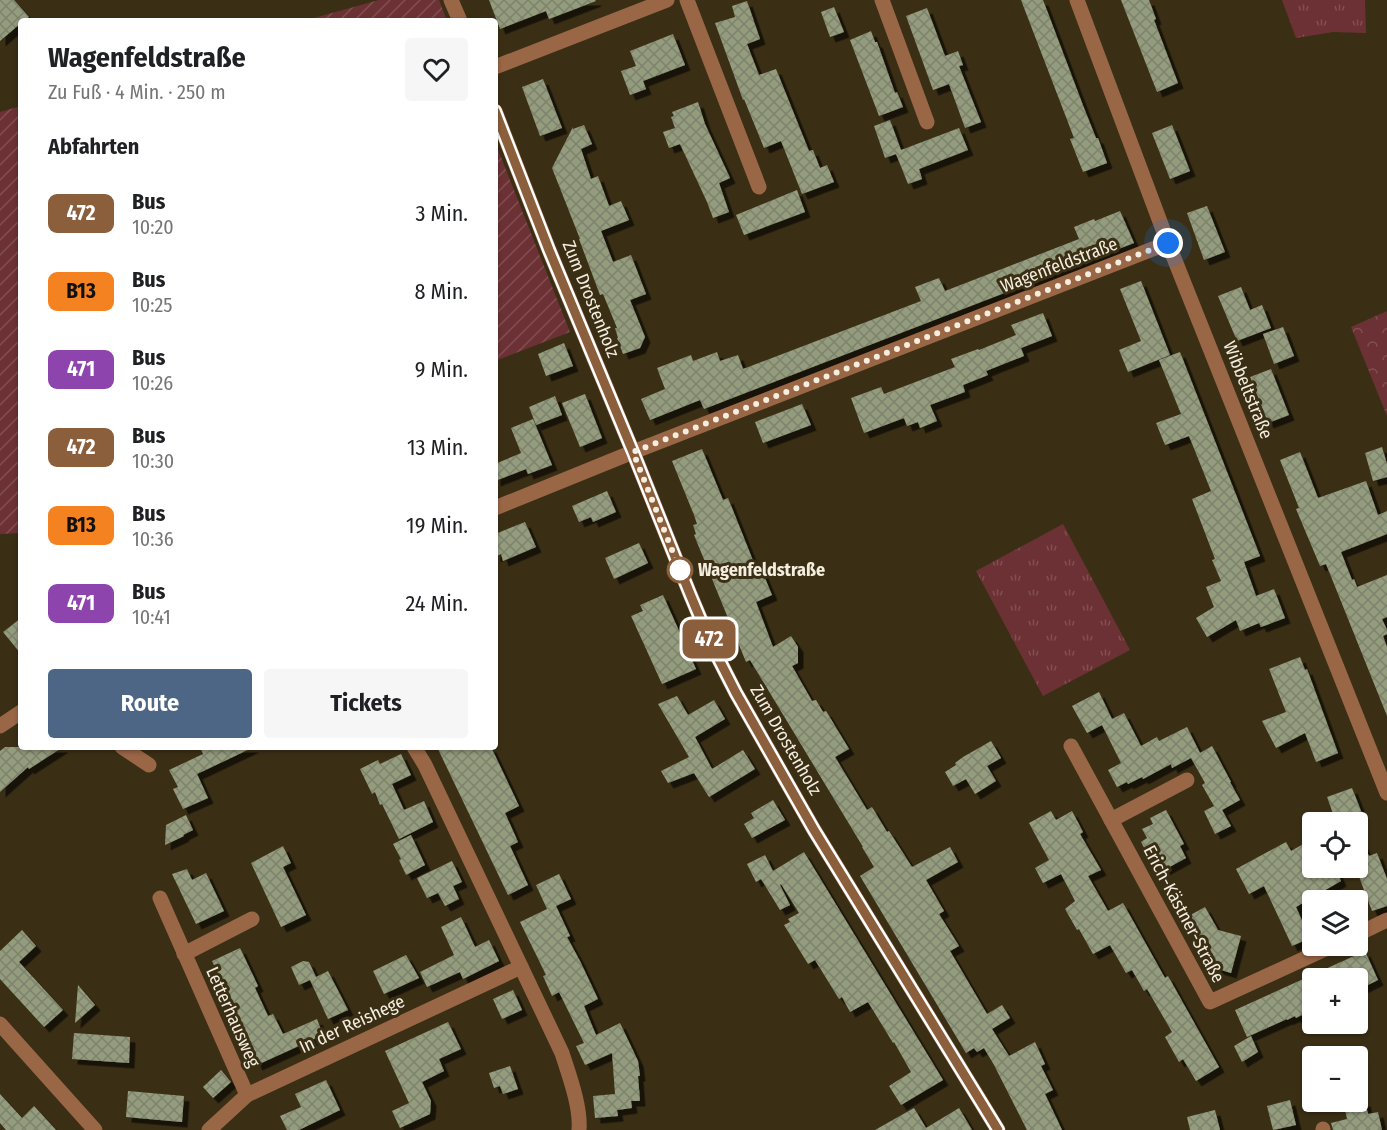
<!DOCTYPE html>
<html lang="de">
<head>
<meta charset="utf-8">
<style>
  :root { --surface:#fff; --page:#f6f6f6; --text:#202124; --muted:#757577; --accent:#4d6685 }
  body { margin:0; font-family:"Fira Sans Condensed",sans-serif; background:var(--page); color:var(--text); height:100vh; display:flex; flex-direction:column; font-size:22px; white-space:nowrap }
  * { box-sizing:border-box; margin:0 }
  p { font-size:20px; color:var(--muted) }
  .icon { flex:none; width:33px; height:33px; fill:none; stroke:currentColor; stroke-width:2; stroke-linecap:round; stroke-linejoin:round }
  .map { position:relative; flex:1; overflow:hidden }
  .panel { position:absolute; left:18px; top:18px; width:480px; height:732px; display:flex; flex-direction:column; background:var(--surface); border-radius:6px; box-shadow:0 2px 4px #0004 }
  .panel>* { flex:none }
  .badge { padding:0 12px; border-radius:9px; font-size:21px; line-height:39px }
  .buttons { position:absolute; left:1302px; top:812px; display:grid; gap:12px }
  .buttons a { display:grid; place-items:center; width:66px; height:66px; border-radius:6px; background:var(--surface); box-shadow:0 2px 4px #0004; font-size:30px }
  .you { position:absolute; width:30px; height:30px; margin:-15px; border:4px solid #fff; border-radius:50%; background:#1a73e8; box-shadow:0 0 0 9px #1a73e833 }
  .map>.badge { position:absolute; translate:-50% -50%; box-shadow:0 0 0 3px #fff }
  h2 { padding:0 30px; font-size:22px; line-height:54px }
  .round { display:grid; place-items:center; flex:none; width:63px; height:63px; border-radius:6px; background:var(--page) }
  .head { display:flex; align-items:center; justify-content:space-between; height:102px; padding:0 30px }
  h1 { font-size:28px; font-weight:700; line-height:45px }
  .button { display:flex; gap:12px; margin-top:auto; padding:12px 30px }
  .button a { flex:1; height:69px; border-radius:6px; background:var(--accent); color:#fff; font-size:24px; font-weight:700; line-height:69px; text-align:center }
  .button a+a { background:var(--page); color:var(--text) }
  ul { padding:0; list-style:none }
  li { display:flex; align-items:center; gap:18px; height:78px; padding:0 30px }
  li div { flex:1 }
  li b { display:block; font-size:22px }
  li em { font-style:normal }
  li .badge { min-width:66px; font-weight:700; text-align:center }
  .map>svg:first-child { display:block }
  .grass { fill:url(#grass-tufts) }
  .forest { fill:url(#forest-crowns) }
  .garden { fill:url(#garden-furrows) }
  .building { fill:url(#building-cross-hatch); filter:url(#shadow) }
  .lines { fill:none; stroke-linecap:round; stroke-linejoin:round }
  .minor { stroke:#996646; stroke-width:15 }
  .line-casing { stroke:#fff; stroke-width:14 }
  .line { stroke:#8b5e3c; stroke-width:9 }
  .walk { stroke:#f5eedf; stroke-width:6; stroke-dasharray:0 10.8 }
  .stop-dot { fill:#fff; stroke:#8b5e3c; stroke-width:3 }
  .labels { text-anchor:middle; stroke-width:6; stroke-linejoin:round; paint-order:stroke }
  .street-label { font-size:18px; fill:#f5eedf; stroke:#3a2f15 }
  .stop-label { font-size:18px; font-weight:bold; fill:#f5eedf; stroke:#3a2f15; text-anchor:start }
</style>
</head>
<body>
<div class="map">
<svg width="1387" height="1130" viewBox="0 0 1387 1130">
  <defs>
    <pattern id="grass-tufts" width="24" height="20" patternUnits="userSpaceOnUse" patternTransform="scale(1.5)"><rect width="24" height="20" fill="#6c3134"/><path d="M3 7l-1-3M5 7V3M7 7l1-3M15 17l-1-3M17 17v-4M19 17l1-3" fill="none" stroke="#824f51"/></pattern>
    <pattern id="forest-crowns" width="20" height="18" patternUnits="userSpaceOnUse" patternTransform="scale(1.5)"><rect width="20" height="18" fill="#6c3134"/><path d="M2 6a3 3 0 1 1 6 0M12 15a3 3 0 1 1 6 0" fill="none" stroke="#824f51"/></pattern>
    <pattern id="garden-furrows" width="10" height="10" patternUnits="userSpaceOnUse" patternTransform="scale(1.5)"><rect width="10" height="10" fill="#6c3134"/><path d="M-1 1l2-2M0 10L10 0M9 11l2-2" fill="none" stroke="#824f51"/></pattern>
    <pattern id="building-cross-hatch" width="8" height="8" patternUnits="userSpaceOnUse" patternTransform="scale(1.5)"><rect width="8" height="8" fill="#949c7e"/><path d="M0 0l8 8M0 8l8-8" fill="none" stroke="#7e826c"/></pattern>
    <filter id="shadow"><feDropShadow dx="5.5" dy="5.5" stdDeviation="0" flood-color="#0009"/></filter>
  </defs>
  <rect width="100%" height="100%" fill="#3a2f15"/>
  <!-- grass -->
  <g class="grass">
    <polygon points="1282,0 1365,0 1366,33 1333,32 1296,38"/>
    <polygon points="1063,524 1130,650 1043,696 976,571"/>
  </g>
  <!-- forest -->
  <polygon class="forest" points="1387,311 1387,416 1351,327"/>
  <!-- garden -->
  <g class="garden">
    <polygon points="379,0 439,0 447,21 303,21"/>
    <polygon points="21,106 21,533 0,534 0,112"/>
    <polygon points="495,142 570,332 495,361"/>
  </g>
  <!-- building -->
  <g class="building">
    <polygon points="0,0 14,0 29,17 24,21 21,21 21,23 0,41"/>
    <polygon points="489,0 595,0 596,1 549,19 546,11 500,29"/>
    <polygon points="1021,0 1043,0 1084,108 1096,138 1098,138 1107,163 1083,172 1070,139 1074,138"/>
    <polygon points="1121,0 1149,0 1156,19 1154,20 1178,83 1157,92"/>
    <polygon points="747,1 760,39 747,44 759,75 776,69 809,151 813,150 820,168 827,165 834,182 802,194 781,141 764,148 744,99 743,100 715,23 735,17 732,6"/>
    <polygon points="834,7 844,32 830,37 821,12"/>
    <polygon points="927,8 945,56 958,51 963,65 959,66 981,122 965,128 949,84 933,90 906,16"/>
    <polygon points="871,31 875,42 877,42 895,93 897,92 903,107 879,116 850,40"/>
    <polygon points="673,34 685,65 643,81 646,89 630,95 621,71 636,66 630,51"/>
    <polygon points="543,79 562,128 540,136 522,87"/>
    <polygon points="698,102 705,124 730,178 719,183 729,212 713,218 707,202 680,144 669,148 663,132 675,128 671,117 674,116 672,112"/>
    <polygon points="890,120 901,150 959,128 968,150 919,169 922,179 908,184 896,154 885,158 874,126"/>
    <polygon points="584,125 592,144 581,149 591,179 598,176 609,206 621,201 629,220 601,231 613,262 631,255 646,294 630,300 645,337 640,348 623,354 617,338 618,338 615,328 617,328 603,294 600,295 579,239 580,239 552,168 573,127 573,129"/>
    <polygon points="1172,125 1190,171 1170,179 1152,133"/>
    <polygon points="797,190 805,212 744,235 736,215"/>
    <polygon points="1207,206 1225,252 1204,260 1187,213"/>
    <polygon points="1120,211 1134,243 704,409 700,400 650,420 641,399 665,389 657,368 691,355 693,361 717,352 720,361 738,355 743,369 921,301 915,287 939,278 945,291 1079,239 1074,227 1094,219 1095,221"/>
    <polygon points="1141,281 1170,355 1128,372 1119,350 1141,341 1120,289"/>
    <polygon points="1241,287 1250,310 1262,305 1271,328 1237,341 1218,296"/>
    <polygon points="1043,313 1052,336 1021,348 1024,356 986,371 988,375 963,385 965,392 930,405 937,421 920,428 918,422 907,426 904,418 864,433 851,398 881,387 884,394 955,367 951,359 978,349 979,350 1016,335 1011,325"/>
    <polygon points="1283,327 1294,356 1274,364 1263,334"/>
    <polygon points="564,343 573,366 546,376 538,354"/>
    <polygon points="1180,352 1260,556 1244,562 1256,596 1274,589 1285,618 1261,627 1259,623 1240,631 1236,620 1207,637 1196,618 1214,607 1206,587 1221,581 1212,560 1215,559 1192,499 1211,491 1189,436 1165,445 1156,423 1181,414 1159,360"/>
    <polygon points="1271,369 1289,415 1268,423 1250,377"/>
    <polygon points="585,394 602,438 580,447 562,403"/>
    <polygon points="555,396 562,415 536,425 529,407"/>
    <polygon points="802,404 811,425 763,443 755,422"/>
    <polygon points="533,419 552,465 528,474 526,469 495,481 495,464 521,453 511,428"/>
    <polygon points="1382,447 1387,464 1387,477 1373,481 1365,453"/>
    <polygon points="702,449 723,500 728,498 758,573 762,571 772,595 756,602 773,647 791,636 798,647 798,663 792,666 812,701 816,700 823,712 826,711 849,749 835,757 867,810 872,807 887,832 889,831 912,867 950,847 958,862 926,880 944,911 939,914 959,946 950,951 987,1014 1002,1005 1010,1018 992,1029 1009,1056 1035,1042 1045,1064 1041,1066 1053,1090 1045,1094 1062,1130 1027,1130 994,1065 984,1048 977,1052 974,1048 966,1053 860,876 874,867 862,847 863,847 750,660 746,662 694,535 696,534 693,525 697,524 694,515 672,461"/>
    <polygon points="1300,452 1318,498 1366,481 1378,515 1387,511 1387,534 1341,552 1352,580 1354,579 1357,587 1387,575 1387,617 1382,619 1387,630 1387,634 1383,636 1387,647 1387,716 1326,564 1320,566 1296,509 1299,508 1280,460"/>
    <polygon points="607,491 616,512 593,522 591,517 579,522 572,506"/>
    <polygon points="525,522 536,547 503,561 501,554 495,557 495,534"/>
    <polygon points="639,543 648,563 614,579 605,558"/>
    <polygon points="663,595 696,669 662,684 631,616 643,611 640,605"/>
    <polygon points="21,618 21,654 3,632"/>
    <polygon points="1300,657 1305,670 1307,669 1338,753 1316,762 1305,733 1276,748 1262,721 1286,712 1269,669"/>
    <polygon points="1099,692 1112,719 1124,713 1141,746 1157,737 1159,741 1187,727 1200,753 1212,746 1231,782 1230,782 1240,800 1222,810 1231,826 1215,834 1204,811 1214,806 1202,785 1205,783 1191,758 1172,768 1171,764 1143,779 1142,777 1128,784 1127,782 1117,787 1108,770 1121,763 1102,725 1087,733 1072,706"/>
    <polygon points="677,696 688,715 714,700 725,719 695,737 712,769 743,750 755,769 709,797 694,773 668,783 661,771 689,757 658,704"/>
    <polygon points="991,741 1001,758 987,766 996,781 975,794 966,779 953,786 945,772 956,765 955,763 963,757"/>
    <polygon points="5,747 63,747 29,769 28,767 0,792 0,751"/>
    <polygon points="200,747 254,747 197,774 208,798 183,809 173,789 178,787 169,770 203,754"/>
    <polygon points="437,747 491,747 519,806 505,813 518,842 510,846 528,885 508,895"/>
    <polygon points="401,754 411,775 392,784 404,810 424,801 433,822 399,839 382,804 380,805 375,792 372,794 360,769 378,760 380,764"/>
    <polygon points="1352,788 1363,816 1347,822 1336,822 1327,797"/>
    <polygon points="773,800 785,820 752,838 744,824 754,818 751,813"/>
    <polygon points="1166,810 1184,844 1180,846 1186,858 1164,870 1155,853 1149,857 1141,842 1147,838 1142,829 1153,824 1150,818"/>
    <polygon points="1051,811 1056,820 1072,811 1083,832 1080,834 1101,870 1088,876 1108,911 1123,903 1165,978 1168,976 1219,1067 1196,1081 1183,1059 1179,1062 1165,1037 1172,1032 1147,989 1144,991 1132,970 1126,973 1110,945 1093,954 1079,929 1077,930 1065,909 1075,901 1061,874 1043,883 1035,868 1049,860 1029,823"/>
    <polygon points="186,815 193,830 183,835 184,836 165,845 166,825"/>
    <polygon points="411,835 425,865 406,875 399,860 401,859 393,844"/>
    <polygon points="1358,835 1369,856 1377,853 1387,879 1387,906 1372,911 1358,874"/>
    <polygon points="1312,839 1312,867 1335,867 1341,881 1296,907 1310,938 1292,946 1264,886 1249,894 1236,869 1286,842 1291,851"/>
    <polygon points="283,846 291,863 283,867 306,915 281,927 251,863"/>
    <polygon points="804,852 943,1080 901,1105 889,1086 911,1072 894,1042 893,1043 868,1002 850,1012 842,997 839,999 815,960 808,964 784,925 790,922 788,919 799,913 781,884 780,885 790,905 780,910 761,879 756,882 747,864 765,855 773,871"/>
    <polygon points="452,861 462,882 453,886 459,899 445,906 438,893 427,898 417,878"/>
    <polygon points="187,869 192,880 206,873 224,911 196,924 172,874"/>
    <polygon points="559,874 571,899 556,906 570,936 567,937 580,961 598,999 584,1006 596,1035 620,1023 638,1061 640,1076 638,1076 640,1101 631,1101 632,1108 617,1110 618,1116 595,1118 593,1096 615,1094 612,1053 585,1065 576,1046 584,1043 559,992 552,996 543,976 546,975 520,922 547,909 536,885"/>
    <polygon points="1205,907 1218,930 1241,936 1231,973 1208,966 1210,961 1185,918"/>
    <polygon points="461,917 475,947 489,940 499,961 463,979 460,972 427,987 420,972 454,955 441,927"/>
    <polygon points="22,930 36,946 19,962 63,1010 44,1027 0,979 0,951"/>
    <polygon points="240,948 258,986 255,988 268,1016 273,1014 283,1034 317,1019 323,1035 257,1065 253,1056 250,1058 238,1030 240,1029 227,1000 229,999 212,961"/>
    <polygon points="1365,951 1378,980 1358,990 1358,978 1312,978 1312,1010 1296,1018 1295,1016 1287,1020 1287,1019 1247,1037 1235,1010"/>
    <polygon points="406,955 419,978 384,994 373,971"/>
    <polygon points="303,961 309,962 316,977 328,971 348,1010 328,1019 310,980 299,985 291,967"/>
    <polygon points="78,985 95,1005 75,1023"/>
    <polygon points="513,990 522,1010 502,1019 493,999"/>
    <polygon points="448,1022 461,1049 439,1059 444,1071 422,1082 431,1101 430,1114 400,1128 392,1111 409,1103 385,1051"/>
    <polygon points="74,1033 130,1037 129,1063 72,1059"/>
    <polygon points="1251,1036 1258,1052 1242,1062 1234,1046"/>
    <polygon points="510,1066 518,1089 503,1094 500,1086 494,1088 489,1073"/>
    <polygon points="221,1070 231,1082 213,1098 203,1087"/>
    <polygon points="326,1080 340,1110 299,1130 287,1130 280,1116 301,1107 295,1094"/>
    <polygon points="128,1091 184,1096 182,1122 126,1117"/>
    <polygon points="0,1094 22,1118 34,1106 56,1130 6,1130 0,1123"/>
    <polygon points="1290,1100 1296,1125 1273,1130 1267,1106"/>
    <polygon points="1343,1101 1365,1101 1368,1114 1378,1112 1382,1130 1333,1130 1331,1123 1347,1119"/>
    <polygon points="914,1108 926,1128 959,1108 972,1130 875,1130"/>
    <polygon points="1215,1110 1220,1130 1190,1130 1187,1117"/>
  </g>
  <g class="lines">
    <!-- minor -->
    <g class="minor">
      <polyline points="451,0 460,21"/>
      <polyline points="687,0 759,187"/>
      <polyline points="882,0 927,122"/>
      <polyline points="1077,0 1168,243 1387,793"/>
      <polyline points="495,67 667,0"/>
      <polyline points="495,111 549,250 633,452 690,594 711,644 736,693 814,830 998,1130"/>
      <polyline points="495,508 633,452 1168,243"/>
      <polyline points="0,726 21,712"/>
      <polyline points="1071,746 1210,1002 1334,945"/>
      <polyline points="122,747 149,765"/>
      <path d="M 414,747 L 425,765 L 562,1053 C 569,1075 581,1107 579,1130"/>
      <polyline points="1111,820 1187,780"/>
      <polyline points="160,898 247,1095"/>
      <polyline points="1358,934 1387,920"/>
      <polyline points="184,954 252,919"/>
      <polyline points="0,1024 95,1130"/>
      <polyline points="1323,1129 1323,1130"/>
      <polyline points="209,1130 247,1095 521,967"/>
    </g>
  </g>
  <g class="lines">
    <!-- line casing -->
    <g class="line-casing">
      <polyline id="line" points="495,111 549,250 633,452 690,594 711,644 736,693 814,830 998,1130"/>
    </g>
    <!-- line -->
    <use href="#line" class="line"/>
    <!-- walk -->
    <polyline class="walk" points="680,570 633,452 1168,243"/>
  </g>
  <!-- markers -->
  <circle class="stop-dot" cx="680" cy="570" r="12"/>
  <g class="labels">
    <!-- street labels -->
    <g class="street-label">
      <text transform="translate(1059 265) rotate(-21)" y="6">Wagenfeldstraße</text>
      <text transform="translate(591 299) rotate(68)" y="6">Zum Drostenholz</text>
      <text transform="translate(1248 390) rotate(68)" y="6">Wibbeltstraße</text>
      <text transform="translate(786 740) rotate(60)" y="6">Zum Drostenholz</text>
      <text transform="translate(1184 914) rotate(62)" y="6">Erich-Kästner-Straße</text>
      <text transform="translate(233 1017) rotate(66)" y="6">Letterhausweg</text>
      <text transform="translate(352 1024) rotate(-25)" y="6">In der Reishege</text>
    </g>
    <!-- stop labels -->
    <g class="stop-label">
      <text x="698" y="576">Wagenfeldstraße</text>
    </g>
  </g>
</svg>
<div class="buttons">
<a><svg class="icon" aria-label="locate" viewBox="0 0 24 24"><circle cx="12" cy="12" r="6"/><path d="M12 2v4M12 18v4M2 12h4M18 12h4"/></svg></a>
<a><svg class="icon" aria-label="layers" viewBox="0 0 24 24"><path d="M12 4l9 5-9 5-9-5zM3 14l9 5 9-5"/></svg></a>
<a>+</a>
<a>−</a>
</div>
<div class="you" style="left:1168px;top:243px"></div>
<b class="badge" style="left:709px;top:639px;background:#8b5e3c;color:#fff">472</b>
<section class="panel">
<div class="head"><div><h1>Wagenfeldstraße</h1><p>Zu Fuß · 4 Min. · 250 m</p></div><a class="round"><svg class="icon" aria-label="heart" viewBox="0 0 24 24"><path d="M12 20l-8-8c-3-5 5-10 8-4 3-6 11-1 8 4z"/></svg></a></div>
<h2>Abfahrten</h2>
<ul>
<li><span class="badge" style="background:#8b5e3c;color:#fff">472</span><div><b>Bus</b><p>10:20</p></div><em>3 Min.</em></li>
<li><span class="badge" style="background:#f58220;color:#111">B13</span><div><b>Bus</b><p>10:25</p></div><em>8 Min.</em></li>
<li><span class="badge" style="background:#8e44ad;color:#fff">471</span><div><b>Bus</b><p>10:26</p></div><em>9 Min.</em></li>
<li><span class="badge" style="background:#8b5e3c;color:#fff">472</span><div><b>Bus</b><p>10:30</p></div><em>13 Min.</em></li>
<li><span class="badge" style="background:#f58220;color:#111">B13</span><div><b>Bus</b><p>10:36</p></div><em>19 Min.</em></li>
<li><span class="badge" style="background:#8e44ad;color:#fff">471</span><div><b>Bus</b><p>10:41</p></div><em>24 Min.</em></li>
</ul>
<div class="button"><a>Route</a><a>Tickets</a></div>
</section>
</div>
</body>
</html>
